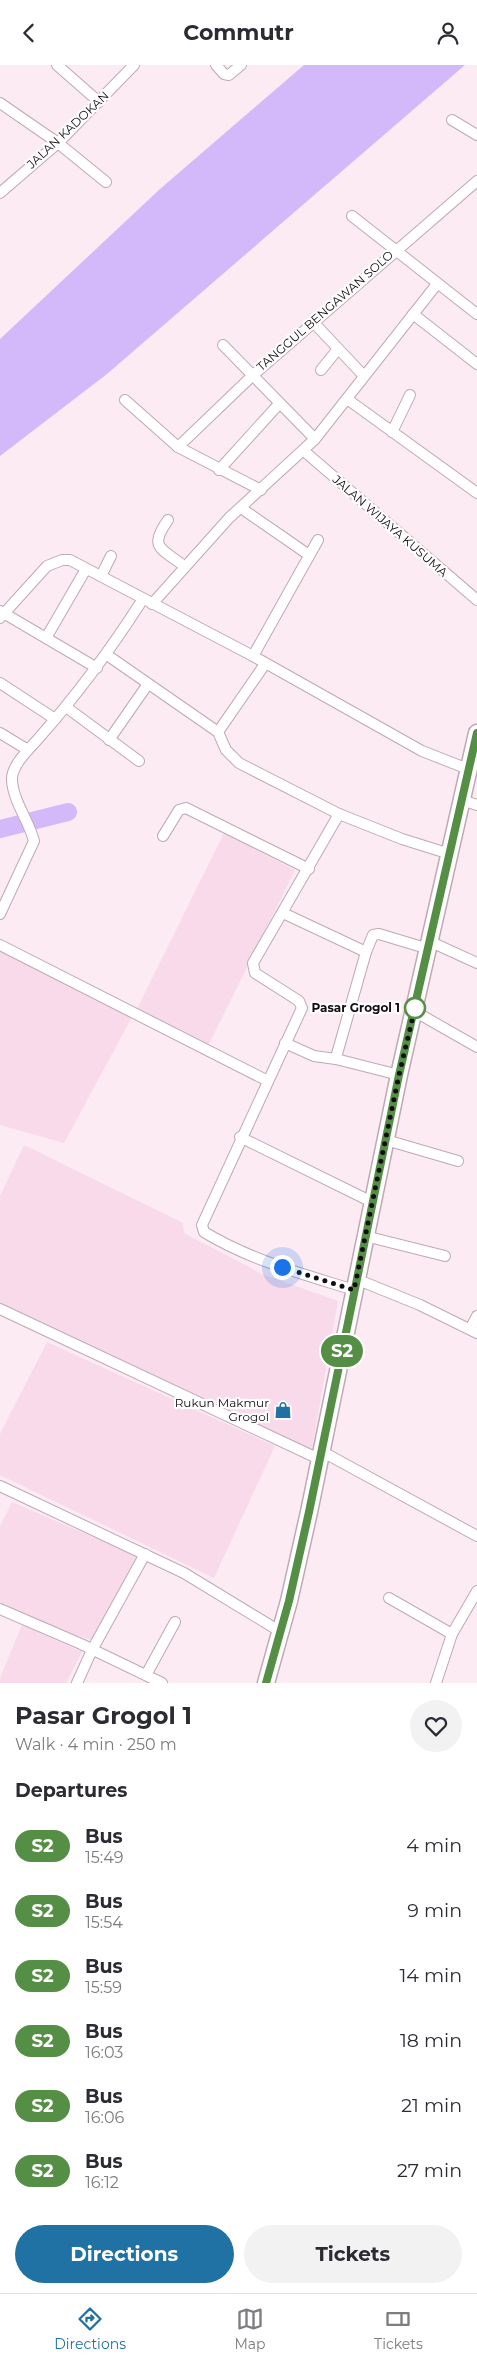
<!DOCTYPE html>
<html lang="en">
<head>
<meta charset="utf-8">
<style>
  :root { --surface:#fff; --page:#f2f2f3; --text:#2b2b33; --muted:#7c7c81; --line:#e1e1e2; --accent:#1f72a3 }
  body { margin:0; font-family:Montserrat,sans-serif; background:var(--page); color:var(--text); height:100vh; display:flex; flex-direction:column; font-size:19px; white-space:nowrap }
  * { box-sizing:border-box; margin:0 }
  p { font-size:16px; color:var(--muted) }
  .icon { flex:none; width:28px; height:28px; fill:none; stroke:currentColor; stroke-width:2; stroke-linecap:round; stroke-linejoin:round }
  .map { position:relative; height:1618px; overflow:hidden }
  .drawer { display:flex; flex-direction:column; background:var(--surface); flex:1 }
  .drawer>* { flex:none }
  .badge { padding:0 10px; border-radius:16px; font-size:18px; line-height:32px }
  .you { position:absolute; width:25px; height:25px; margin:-12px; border:4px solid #fff; border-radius:50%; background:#1a73e8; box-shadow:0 0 0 8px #1a73e833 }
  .map>.badge { position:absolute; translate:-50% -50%; box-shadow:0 0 0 2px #fff }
  h2 { padding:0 15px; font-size:19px; line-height:45px }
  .round { display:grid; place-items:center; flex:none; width:52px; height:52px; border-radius:26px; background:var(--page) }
  .head { display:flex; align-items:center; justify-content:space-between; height:85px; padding:0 15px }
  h1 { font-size:24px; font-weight:700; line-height:38px }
  .action { display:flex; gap:10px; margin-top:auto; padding:10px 15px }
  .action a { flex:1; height:58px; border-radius:30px; background:var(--accent); color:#fff; font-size:20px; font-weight:700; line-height:58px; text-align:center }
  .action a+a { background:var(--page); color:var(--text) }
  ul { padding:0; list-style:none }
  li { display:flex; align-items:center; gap:15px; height:65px; padding:0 15px }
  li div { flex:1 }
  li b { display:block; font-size:19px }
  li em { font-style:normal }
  li .badge { min-width:55px; font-weight:700; text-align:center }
  header { display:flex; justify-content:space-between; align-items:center; height:65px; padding:0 15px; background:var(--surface); font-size:22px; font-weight:700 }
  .tabs { display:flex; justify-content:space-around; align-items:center; height:70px; border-top:1px solid var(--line); background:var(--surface); font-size:14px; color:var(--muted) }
  .tabs a { display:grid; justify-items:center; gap:2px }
  .tabs .active { color:var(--accent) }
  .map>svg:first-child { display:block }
  .built { fill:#f8daea }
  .water { fill:#d3b9fa }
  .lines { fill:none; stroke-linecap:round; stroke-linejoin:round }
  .river { stroke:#d3b9fa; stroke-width:18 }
  .street-casing { stroke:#bea9b4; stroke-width:12 }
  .primary-casing { stroke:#bea9b4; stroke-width:19 }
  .street { stroke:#fff; stroke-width:10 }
  .primary { stroke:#fff; stroke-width:16 }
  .line-casing { stroke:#fff; stroke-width:11 }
  .line { stroke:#548f45; stroke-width:8 }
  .walk { stroke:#130c10; stroke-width:5; stroke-dasharray:0 9 }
  .stop-dot { fill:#fff; stroke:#548f45; stroke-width:2.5 }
  .labels { text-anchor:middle; stroke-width:4.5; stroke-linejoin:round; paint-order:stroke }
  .street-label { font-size:12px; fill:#130c10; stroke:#fefefe }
  .stop-label { font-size:12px; font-weight:bold; fill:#130c10; stroke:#fefefe; text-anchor:end }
  .poi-label { font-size:12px; fill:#130c10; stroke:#fefefe; text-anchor:end }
</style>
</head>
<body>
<header><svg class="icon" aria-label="back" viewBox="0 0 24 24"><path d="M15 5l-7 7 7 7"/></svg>Commutr<svg class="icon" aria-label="person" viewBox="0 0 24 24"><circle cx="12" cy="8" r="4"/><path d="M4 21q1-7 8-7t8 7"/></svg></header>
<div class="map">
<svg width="477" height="1618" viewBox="0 0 477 1618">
  <rect width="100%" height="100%" fill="#fdebf4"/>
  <!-- built -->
  <g class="built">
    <polygon points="224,768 295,805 206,985 135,948"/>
    <polygon points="0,884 133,950 64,1078 0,1060"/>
    <polygon points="24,1080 183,1158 184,1168 262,1209 338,1236 311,1388 196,1330 0,1238 0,1131"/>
    <polygon points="47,1277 275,1381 214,1513 0,1410 0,1369"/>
    <polygon points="12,1437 137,1491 92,1575 58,1565 0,1540 0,1461"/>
    <polygon points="22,1560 82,1587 66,1618 0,1618 0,1613"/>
  </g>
  <!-- water -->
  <polygon class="water" points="304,0 465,0 107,309 0,391 0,274 160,124"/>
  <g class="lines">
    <!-- river -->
    <polyline class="river" points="0,764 68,747"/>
    <!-- street casing -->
    <g class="street-casing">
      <g id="street">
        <polyline points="57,0 99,37"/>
        <polyline points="216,0 224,9 229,10 241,0"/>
        <polyline points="0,38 58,78 106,117"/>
        <polyline points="452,55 477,70"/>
        <polyline points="0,128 58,78 134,0"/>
        <polyline points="352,151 477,249"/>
        <polyline points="413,249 477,299"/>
        <polyline points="314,258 363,310"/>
        <polyline points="223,280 315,374"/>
        <polyline points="321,305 338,284"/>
        <polyline points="347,334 477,428"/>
        <polyline points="125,335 178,382 261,425"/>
        <polyline points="392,367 410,330"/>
        <polyline points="178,382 252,311 477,116"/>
        <polyline points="304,386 477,535"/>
        <polyline points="219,405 279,339"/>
        <polyline points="241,443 309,490"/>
        <path d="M 168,455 C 148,483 161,483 184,501"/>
        <polyline points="101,511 111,491"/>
        <polyline points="152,539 229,453 315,374 437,219"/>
        <polyline points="0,546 97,603"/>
        <polyline points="0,553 47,501 62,495 70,495 253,591 422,686 468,704"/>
        <polyline points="46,573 86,504"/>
        <polyline points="107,590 218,667 226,685 239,698 339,749 402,774 450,789"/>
        <polyline points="253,591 318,475"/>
        <polyline points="0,618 55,654"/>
        <polyline points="66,642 139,696"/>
        <polyline points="218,667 265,599"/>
        <polyline points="0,668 28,685"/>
        <polyline points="109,675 148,619"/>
        <polyline points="462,735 477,740"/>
        <path d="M 339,749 L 253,898 L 255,908 L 299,936 L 302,943 L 202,1160 L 204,1167 C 250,1195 303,1209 354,1225"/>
        <polyline points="163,771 179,745 186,743 309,804"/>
        <polyline points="283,848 366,887"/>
        <path d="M 0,849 L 34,776 C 29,756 13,736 12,715 C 11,701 29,684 38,674 C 77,630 111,584 143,534"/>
        <polyline points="431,877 477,898"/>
        <polyline points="0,880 268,1016"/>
        <polyline points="414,946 477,982"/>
        <polyline points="285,978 314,991 336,994"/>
        <polyline points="399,1010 336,994 337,989 366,887 373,870 379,869 429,884"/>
        <polyline points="240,1072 372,1137"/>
        <polyline points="386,1075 458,1096"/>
        <polyline points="365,1171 445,1191"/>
        <polyline points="356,1214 420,1240 477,1268"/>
        <polyline points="0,1244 319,1394"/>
        <polyline points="470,1264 477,1251"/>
        <polyline points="321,1386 477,1471"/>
        <polyline points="0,1421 184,1508 281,1567"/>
        <polyline points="389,1533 452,1569"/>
        <polyline points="0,1544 81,1579 162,1618"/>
        <polyline points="146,1610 175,1557"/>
        <polyline points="77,1618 92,1585 145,1489"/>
        <polyline points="436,1618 452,1569 477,1526"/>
      </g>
    </g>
    <!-- primary casing -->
    <g class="primary-casing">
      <polyline id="primary" points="266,1618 289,1536 309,1447 399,1010 477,668"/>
    </g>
    <!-- street -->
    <use href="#street" class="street"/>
    <!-- primary -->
    <use href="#primary" class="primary"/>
  </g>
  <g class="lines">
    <!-- line casing -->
    <g class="line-casing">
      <polyline id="line" points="266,1618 289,1536 309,1447 399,1010 477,668"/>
    </g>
    <!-- line -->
    <use href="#line" class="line"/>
    <!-- walk -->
    <polyline class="walk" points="282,1202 354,1225 399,1010 415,943"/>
  </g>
  <!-- icons -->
  <defs>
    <g id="shop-bare" transform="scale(1.35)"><path d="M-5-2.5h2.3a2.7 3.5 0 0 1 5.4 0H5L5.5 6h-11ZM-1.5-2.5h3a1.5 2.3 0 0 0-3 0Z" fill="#1f72a3" stroke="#fefefe" stroke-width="2.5" paint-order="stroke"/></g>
  </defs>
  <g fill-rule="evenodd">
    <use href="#shop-bare" x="283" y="1345"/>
  </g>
  <!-- markers -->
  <circle class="stop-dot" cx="415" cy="943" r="10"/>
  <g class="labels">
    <!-- street labels -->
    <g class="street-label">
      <text transform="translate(68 65) rotate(-43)" y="4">JALAN KADOKAN</text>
      <text transform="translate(325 246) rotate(-41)" y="4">TANGGUL BENGAWAN SOLO</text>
      <text transform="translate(390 461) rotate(41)" y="4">JALAN WIJAYA KUSUMA</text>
    </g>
    <!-- stop labels -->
    <g class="stop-label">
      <text x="400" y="947">Pasar Grogol 1</text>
    </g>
    <!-- poi labels -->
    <g class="poi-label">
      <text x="269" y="1342">Rukun Makmur<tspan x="269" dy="14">Grogol</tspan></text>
    </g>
  </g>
</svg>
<div class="you" style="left:282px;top:1202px"></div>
<b class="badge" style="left:342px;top:1286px;background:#548f45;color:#fff">S2</b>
</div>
<section class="drawer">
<div class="head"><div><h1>Pasar Grogol 1</h1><p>Walk · 4 min · 250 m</p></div><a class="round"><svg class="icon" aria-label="heart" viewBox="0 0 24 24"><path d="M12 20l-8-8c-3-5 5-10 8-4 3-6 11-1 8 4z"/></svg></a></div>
<h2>Departures</h2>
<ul>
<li><span class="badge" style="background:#548f45;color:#fff">S2</span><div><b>Bus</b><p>15:49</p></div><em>4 min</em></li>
<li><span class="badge" style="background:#548f45;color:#fff">S2</span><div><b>Bus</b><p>15:54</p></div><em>9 min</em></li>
<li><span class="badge" style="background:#548f45;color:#fff">S2</span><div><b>Bus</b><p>15:59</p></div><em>14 min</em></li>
<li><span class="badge" style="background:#548f45;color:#fff">S2</span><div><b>Bus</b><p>16:03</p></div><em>18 min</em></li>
<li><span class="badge" style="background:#548f45;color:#fff">S2</span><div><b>Bus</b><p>16:06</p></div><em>21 min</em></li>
<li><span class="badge" style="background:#548f45;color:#fff">S2</span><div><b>Bus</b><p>16:12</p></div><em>27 min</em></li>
</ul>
<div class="action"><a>Directions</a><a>Tickets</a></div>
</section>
<nav class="tabs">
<a class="active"><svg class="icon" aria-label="directions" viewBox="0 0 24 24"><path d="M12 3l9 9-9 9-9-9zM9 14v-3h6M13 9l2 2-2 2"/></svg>Directions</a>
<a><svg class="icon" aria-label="map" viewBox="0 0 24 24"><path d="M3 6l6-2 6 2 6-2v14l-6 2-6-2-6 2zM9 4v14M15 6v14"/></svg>Map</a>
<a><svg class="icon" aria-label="tickets" viewBox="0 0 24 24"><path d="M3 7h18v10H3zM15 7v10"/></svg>Tickets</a>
</nav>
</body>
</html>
